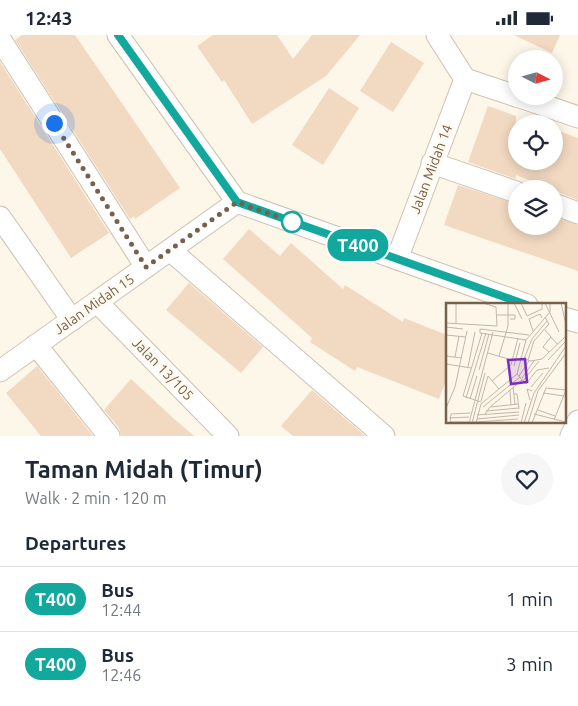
<!DOCTYPE html>
<html lang="en">
<head>
<meta charset="utf-8">
<style>
  :root { --surface:#fff; --page:#f6f6f7; --text:#1f2937; --muted:#747a83; --line:#e0e1e3 }
  body { margin:0; font-family:Ubuntu,sans-serif; background:var(--page); color:var(--text); height:100vh; display:flex; flex-direction:column; font-size:19px; white-space:nowrap }
  * { box-sizing:border-box; margin:0 }
  p { font-size:16px; color:var(--muted) }
  .icon { flex:none; width:28px; height:28px; fill:none; stroke:currentColor; stroke-width:2; stroke-linecap:round; stroke-linejoin:round }
  .map { position:relative; height:401px; overflow:hidden }
  .sheet { display:flex; flex-direction:column; background:var(--surface); flex:1 }
  .sheet>* { flex:none }
  .badge { padding:0 10px; border-radius:16px; font-size:18px; line-height:32px }
  .needle { width:32px; rotate:96deg }
  .tools { position:absolute; left:508px; top:15px; display:grid; gap:10px }
  .tools a { display:grid; place-items:center; width:55px; height:55px; border-radius:50%; background:var(--surface); box-shadow:0 2px 12px #0003; font-size:25px }
  .you { position:absolute; width:25px; height:25px; margin:-12px; border:4px solid #fff; border-radius:50%; background:#1a73e8; box-shadow:0 0 0 8px #1a73e833 }
  .map>.badge { position:absolute; translate:-50% -50%; box-shadow:0 0 0 2px #fff }
  h2 { padding:0 25px; font-size:19px; line-height:45px }
  .round { display:grid; place-items:center; flex:none; width:52px; height:52px; border-radius:26px; background:var(--page) }
  .head { display:flex; align-items:center; justify-content:space-between; height:85px; padding:0 25px }
  h1 { font-size:24px; font-weight:600; line-height:38px }
  ul { padding:0; list-style:none }
  li { display:flex; align-items:center; gap:15px; height:65px; padding:0 25px; border-top:1px solid var(--line) }
  li div { flex:1 }
  li b { display:block; font-size:19px }
  li em { font-style:normal }
  li .badge { min-width:55px; font-weight:700; text-align:center }
  .status { display:flex; justify-content:space-between; align-items:center; height:35px; padding:0 25px; background:var(--surface); direction:ltr }
  .status svg { height:14px; fill:currentColor }
  .map>svg:first-child { display:block }
  .building { fill:#f2d9c1 }
  .lines { fill:none; stroke-linecap:round; stroke-linejoin:round }
  .minor-casing { stroke:#cfc0ae; stroke-width:23 }
  .minor { stroke:#fff; stroke-width:21 }
  .line-casing { stroke:#fff; stroke-width:11 }
  .line { stroke:#12a89d; stroke-width:8 }
  .walk { stroke:#78604c; stroke-width:5; stroke-dasharray:0 9 }
  .stop-dot { fill:#fff; stroke:#12a89d; stroke-width:2.5 }
  .labels { text-anchor:middle; stroke-width:5; stroke-linejoin:round; paint-order:stroke }
  .street-label { font-size:14px; fill:#78604c; stroke:#fffbf1 }
  .inset-road { fill:none; stroke:#c4b6a6; stroke-width:1 }
  .view { fill:#7b2cbf; fill-opacity:0.15; stroke:#7b2cbf; stroke-width:2.5 }
  .inset-edge { fill:none; stroke:#78604c; stroke-width:2.5 }
</style>
</head>
<body>
<div class="status"><b>12:43</b><svg viewBox="0 0 49 12"><path d="M0 12V9h3v3zM5 12V6h3v6zM10 12V3h3v9zM15 12V0h3v12zM26 1h20v11H26zM47 4h2v5h-2z"/></svg></div>
<div class="map">
<svg width="578" height="401" viewBox="0 0 578 401">
  <rect width="100%" height="100%" fill="#fdf7ea"/>
  <!-- building -->
  <g class="building">
    <polygon points="22,0 75,0 180,153 135,184 134,181 130,184 15,5"/>
    <polygon points="213,0 277,0 293,24 312,0 360,0 326,41 252,89 224,45 222,47 197,11"/>
    <polygon points="514,0 560,0 552,18"/>
    <polygon points="391,7 424,28 393,77 360,56"/>
    <polygon points="0,27 109,198 71,223 0,114"/>
    <polygon points="329,53 359,73 323,130 292,110"/>
    <polygon points="488,71 516,81 516,126 554,126 554,94 578,103 578,165 516,140 516,144 468,127"/>
    <polygon points="458,150 516,169 516,191 554,191 554,182 578,190 578,236 444,190"/>
    <polygon points="249,194 280,221 291,208 343,254 345,250 403,287 404,283 447,300 447,343 439,364 357,332 355,336 310,307 312,303 223,224"/>
    <polygon points="189,248 263,312 241,338 166,275"/>
    <polygon points="37,331 93,401 41,401 6,358"/>
    <polygon points="131,344 172,382 194,401 121,401 119,393 104,375"/>
    <polygon points="312,355 365,401 293,401 281,391"/>
  </g>
  <g class="lines">
    <!-- minor casing -->
    <g class="minor-casing">
      <g id="minor">
        <polyline points="118,0 237,167 527,270"/>
        <polyline points="437,0 465,44 516,61"/>
        <polyline points="0,4 146,232"/>
        <polyline points="517,61 578,82"/>
        <polyline points="432,128 516,157"/>
        <polyline points="554,169 578,178"/>
        <polyline points="0,182 72,285"/>
        <polyline points="170,215 384,401"/>
        <polyline points="397,224 465,44"/>
        <polyline points="97,267 228,401"/>
        <polyline points="564,283 578,287"/>
        <polyline points="36,310 109,401"/>
        <polyline points="0,336 237,167"/>
        <polyline points="571,401 578,386"/>
      </g>
    </g>
    <!-- minor -->
    <use href="#minor" class="minor"/>
  </g>
  <g class="lines">
    <!-- line casing -->
    <g class="line-casing">
      <polyline id="line" points="118,0 237,167 527,270"/>
    </g>
    <!-- line -->
    <use href="#line" class="line"/>
    <!-- walk -->
    <polyline class="walk" points="54,88 146,232 237,167 292,187"/>
  </g>
  <!-- markers -->
  <circle class="stop-dot" cx="292" cy="187" r="10"/>
  <g class="labels">
    <!-- street labels -->
    <g class="street-label">
      <text transform="translate(431 134) rotate(-69)" y="5">Jalan Midah 14</text>
      <text transform="translate(94 269) rotate(-35)" y="5">Jalan Midah 15</text>
      <text transform="translate(163 334) rotate(46)" y="5">Jalan 13/105</text>
    </g>
  </g>
  <!-- overview -->
  <g transform="translate(446 268)">
    <rect width="120" height="120" fill="#fdf7ea"/>
    <path class="inset-road" d="M 10,0 L 10,21M 68,0 L 76,16M 75,0 L 81,13 L 96,6 L 96,0M 99,0 L 113,29M 115,0 L 120,22M 51,12 L 69,12 L 69,16 L 64,16M 0,20 L 51,23 L 50,4 L 37,0M 0,24 L 17,26M 99,27 L 111,41M 87,28 L 83,16 L 94,11 L 96,15M 0,32 L 20,34M 80,37 L 34,30 L 34,26 L 83,32M 103,49 L 97,44 L 105,34M 42,50 L 66,57M 0,53 L 16,55M 53,53 L 62,23 L 62,0M 9,54 L 13,33M 74,55 L 85,58 L 96,56 L 120,33M 78,56 L 86,36 L 101,18M 82,57 L 88,38 L 103,21 L 99,14M 102,57 L 120,38M 0,61 L 25,65M 68,63 L 74,40M 22,64 L 29,29M 33,67 L 43,31M 71,71 L 80,81 L 91,67 L 103,65M 42,73 L 53,86M 73,73 L 83,58M 76,75 L 88,58M 46,78 L 65,62 L 72,35M 77,78 L 93,58M 67,84 L 69,102M 85,84 L 97,70M 64,87 L 65,102M 97,90 L 118,93M 68,91 L 71,91 L 73,106M 20,95 L 40,30M 24,96 L 31,73M 84,97 L 81,86 L 86,88M 35,98 L 42,73M 35,99 L 17,93 L 36,30M 37,104 L 74,74M 45,104 L 72,101M 0,105 L 9,84 L 21,28M 92,107 L 109,113M 40,108 L 73,105M 39,111 L 44,104 L 76,77M 88,111 L 120,119M 31,112 L 73,109M 3,115 L 23,114M 31,116 L 73,112M 4,119 L 31,119M 30,119 L 72,116M 4,120 L 5,111 L 24,110M 23,120 L 47,29M 26,120 L 39,70M 30,120 L 35,101 L 71,71 L 80,37 L 104,9 L 104,0M 75,120 L 80,100M 78,120 L 88,90 L 120,43M 82,120 L 92,88 L 120,50M 86,120 L 100,85 L 120,87 L 108,117"/>
    <path class="view" d="M 79,56 L 81,79 L 65,81 L 62,57 Z"/>
    <rect width="120" height="120" class="inset-edge"/>
  </g>
</svg>
<div class="tools">
<a><svg class="needle" viewBox="-14 -14 28 28"><path d="M0-13l5 13h-10z" fill="#e53935"/><path d="M0 13l5-13h-10z" fill="#747a83"/></svg></a>
<a><svg class="icon" aria-label="locate" viewBox="0 0 24 24"><circle cx="12" cy="12" r="6"/><path d="M12 2v4M12 18v4M2 12h4M18 12h4"/></svg></a>
<a><svg class="icon" aria-label="layers" viewBox="0 0 24 24"><path d="M12 4l9 5-9 5-9-5zM3 14l9 5 9-5"/></svg></a>
</div>
<div class="you" style="left:54px;top:88px"></div>
<b class="badge" style="left:358px;top:210px;background:#12a89d;color:#fff">T400</b>
</div>
<section class="sheet">
<div class="head"><div><h1>Taman Midah (Timur)</h1><p>Walk · 2 min · 120 m</p></div><a class="round"><svg class="icon" aria-label="heart" viewBox="0 0 24 24"><path d="M12 20l-8-8c-3-5 5-10 8-4 3-6 11-1 8 4z"/></svg></a></div>
<h2>Departures</h2>
<ul>
<li><span class="badge" style="background:#12a89d;color:#fff">T400</span><div><b>Bus</b><p>12:44</p></div><em>1 min</em></li>
<li><span class="badge" style="background:#12a89d;color:#fff">T400</span><div><b>Bus</b><p>12:46</p></div><em>3 min</em></li>
</ul>
</section>
</body>
</html>
